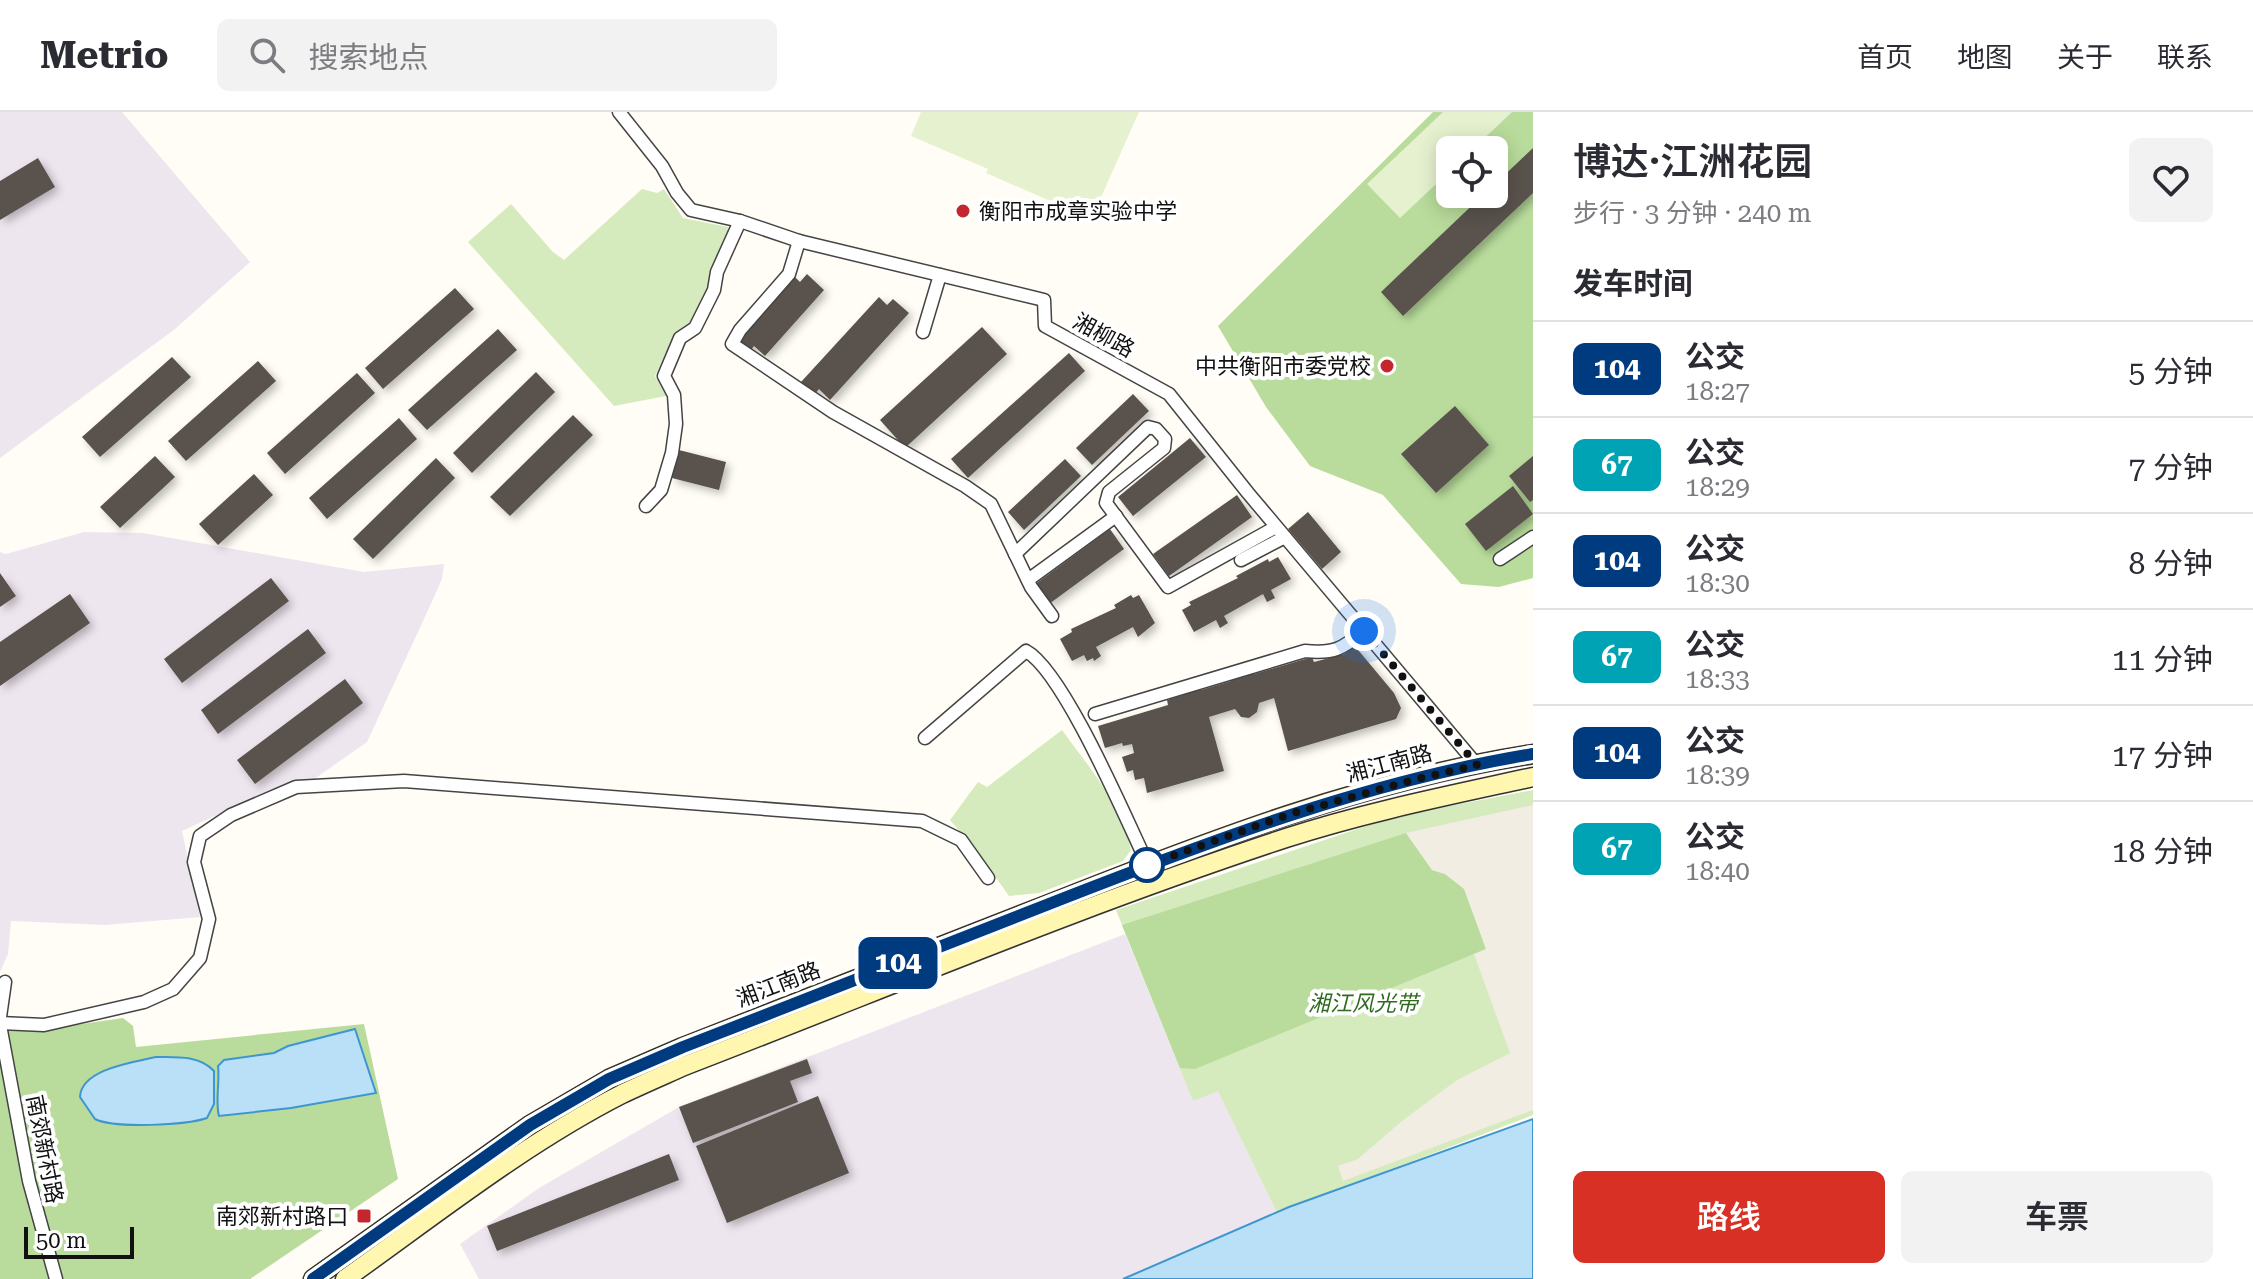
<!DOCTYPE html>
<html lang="zh">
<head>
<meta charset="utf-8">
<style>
  :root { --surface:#fff; --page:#f2f2f3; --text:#2b2b33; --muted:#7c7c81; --line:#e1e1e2; --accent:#d93025 }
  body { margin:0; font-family:"Roboto Serif","Noto Sans SC",serif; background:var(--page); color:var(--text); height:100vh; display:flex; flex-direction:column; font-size:30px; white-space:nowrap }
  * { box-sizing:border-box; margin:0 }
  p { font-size:26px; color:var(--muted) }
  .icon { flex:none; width:44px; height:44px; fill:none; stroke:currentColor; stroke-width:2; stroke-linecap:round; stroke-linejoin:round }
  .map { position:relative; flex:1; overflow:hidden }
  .side { display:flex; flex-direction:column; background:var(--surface); width:720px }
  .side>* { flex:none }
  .badge { padding:0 16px; border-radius:12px; font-size:28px; line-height:52px }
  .buttons { position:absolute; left:1436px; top:24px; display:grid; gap:16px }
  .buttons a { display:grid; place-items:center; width:72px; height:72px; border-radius:12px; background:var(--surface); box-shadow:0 4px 20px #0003; font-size:40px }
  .scale { position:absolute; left:24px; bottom:20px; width:110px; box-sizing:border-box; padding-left:8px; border:4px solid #111; border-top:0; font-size:22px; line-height:28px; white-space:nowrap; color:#111; -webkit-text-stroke:6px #fff; paint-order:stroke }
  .you { position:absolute; width:40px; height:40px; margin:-20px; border:6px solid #fff; border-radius:50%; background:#1a73e8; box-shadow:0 0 0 12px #1a73e833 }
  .map>.badge { position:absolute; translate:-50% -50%; box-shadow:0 0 0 4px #fff }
  h2 { padding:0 40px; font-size:30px; line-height:72px }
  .round { display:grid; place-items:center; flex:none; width:84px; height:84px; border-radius:12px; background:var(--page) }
  .summary { display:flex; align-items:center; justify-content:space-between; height:136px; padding:0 40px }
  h1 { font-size:38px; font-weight:600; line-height:60px }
  .cta { display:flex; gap:16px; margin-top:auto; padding:16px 40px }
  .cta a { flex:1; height:92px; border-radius:12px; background:var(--accent); color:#fff; font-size:32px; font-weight:600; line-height:92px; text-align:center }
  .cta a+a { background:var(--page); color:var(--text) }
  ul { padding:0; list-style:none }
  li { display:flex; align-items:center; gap:24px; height:96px; padding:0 40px; border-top:2px solid var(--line) }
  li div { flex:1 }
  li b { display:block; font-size:30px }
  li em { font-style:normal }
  li .badge { min-width:88px; font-weight:700; text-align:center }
  header { display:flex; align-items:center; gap:48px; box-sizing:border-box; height:112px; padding:0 40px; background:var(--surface); border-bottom:2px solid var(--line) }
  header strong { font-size:38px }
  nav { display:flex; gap:44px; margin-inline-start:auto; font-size:28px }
  .search { width:560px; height:72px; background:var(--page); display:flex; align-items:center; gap:20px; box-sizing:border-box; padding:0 28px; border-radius:12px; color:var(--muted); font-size:30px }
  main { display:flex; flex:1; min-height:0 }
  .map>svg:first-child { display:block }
  .industrial { fill:#eee6ef }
  .green { fill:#d5ebbd }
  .forest { fill:#b9dc9c; fill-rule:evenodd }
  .pitch { fill:#e6f2cf }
  .plaza { fill:#f1ede2 }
  .water { fill:#b9e0f7; stroke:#3f96cf; stroke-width:2 }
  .building { fill:#5a524d; filter:url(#shadow) }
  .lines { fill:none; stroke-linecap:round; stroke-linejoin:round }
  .minor-casing { stroke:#444; stroke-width:15 }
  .secondary-casing { stroke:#333; stroke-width:21 }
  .minor { stroke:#fff; stroke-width:12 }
  .secondary { stroke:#fff6b0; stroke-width:18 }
  .line-casing { stroke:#fff; stroke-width:18 }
  .line { stroke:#003b80; stroke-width:12 }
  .walk { stroke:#111; stroke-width:8; stroke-dasharray:0 14.4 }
  .poi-dot { fill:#c4262e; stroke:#fff; stroke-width:3 }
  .stop-dot { fill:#fff; stroke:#003b80; stroke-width:4 }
  .labels { text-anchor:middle; stroke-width:8; stroke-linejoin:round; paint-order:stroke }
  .poi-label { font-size:22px; fill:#111; stroke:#fff; text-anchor:end }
  .street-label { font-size:22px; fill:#111; stroke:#fff }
  .park-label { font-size:22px; font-style:italic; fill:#2f6b1f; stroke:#fff }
</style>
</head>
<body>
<header>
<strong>Metrio</strong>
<div class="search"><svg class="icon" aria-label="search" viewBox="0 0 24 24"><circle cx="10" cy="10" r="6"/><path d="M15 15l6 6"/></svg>搜索地点</div>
<nav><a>首页</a><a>地图</a><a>关于</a><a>联系</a></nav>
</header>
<main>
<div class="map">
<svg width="1533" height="1167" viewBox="0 0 1533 1167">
  <defs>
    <filter id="shadow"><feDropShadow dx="4" dy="4" stdDeviation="4" flood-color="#0004"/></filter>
  </defs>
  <rect width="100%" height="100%" fill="#fffdf5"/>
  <!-- industrial -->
  <g class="industrial">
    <polygon points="0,0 122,0 250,150 175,217 0,346"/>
    <polygon points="84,420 143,421 364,460 444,452 442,467 424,507 367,630 310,670 291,669 182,719 200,805 105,813 11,809 8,842 0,860 0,440 6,442"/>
    <polygon points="1125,822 1193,988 1218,978 1277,1101 1123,1167 479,1167 460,1132 539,1076 679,995"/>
  </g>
  <!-- green -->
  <g class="green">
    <polygon points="642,77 657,81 664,77 683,106 728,115 729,119 709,162 708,175 690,210 675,220 655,264 666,284 614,294 468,130 511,92 553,140 564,148"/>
    <path d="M 1062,618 C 1089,655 1121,692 1131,738 L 1123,749 L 1039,781 L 1009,784 L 980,743 L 950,708 L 978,670 L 987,675 Z"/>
    <polygon points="1533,678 1533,1003 1277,1101 1218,979 1193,989 1116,798 1393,705"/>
  </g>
  <!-- forest -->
  <g class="forest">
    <path d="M 1433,0 L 1533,0 L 1533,466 L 1499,475 L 1461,472 L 1383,383 L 1310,354 L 1266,295 L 1218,214 ZM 1450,38 L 1494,38 L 1494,82 L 1450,82 Z"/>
    <polygon points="1406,721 1432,758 1445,762 1464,776 1486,837 1195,957 1180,956 1122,813"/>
    <polygon points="123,906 133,914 136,935 364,912 398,1067 250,1167 0,1167 0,917 34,919"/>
  </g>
  <!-- pitch -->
  <g class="pitch">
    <polygon points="921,0 1139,0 1094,101 1071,98 986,61 988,57 911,24"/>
    <polygon points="1443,0 1512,0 1472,38 1450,38 1450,59 1400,106 1367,72"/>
  </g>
  <!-- plaza -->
  <polygon class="plaza" points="1533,693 1533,998 1343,1069 1338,1054 1358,1047 1402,1009 1457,968 1510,941 1474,842 1486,837 1464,777 1445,762 1432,758 1406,721"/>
  <!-- water -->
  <g class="water">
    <path d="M 355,917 L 376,981 L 291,996 L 219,1004 C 215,990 220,969 218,954 L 224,948 L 274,941 L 288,934 Z"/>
    <path d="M 156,945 C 176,945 199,943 214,959 L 214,992 L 207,1006 C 186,1013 115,1017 95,1007 L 80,985 C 81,957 134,950 156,945 Z"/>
    <polygon points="1533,1007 1533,1167 1123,1167 1289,1095"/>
  </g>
  <!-- building -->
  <g class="building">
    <polygon points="1533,36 1533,81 1403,204 1381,180 1484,82 1494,82 1494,73"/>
    <polygon points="38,46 55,75 0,108 0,69"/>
    <polygon points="807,162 824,178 765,244 754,234 751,238 739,228 795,165 800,170"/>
    <polygon points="455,176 474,197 383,277 365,256"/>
    <polygon points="879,185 887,193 893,187 909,201 830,288 819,277 815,282 801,270"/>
    <polygon points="982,215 1007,242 905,336 880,308"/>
    <polygon points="498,217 517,238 427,318 408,298"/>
    <polygon points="1069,241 1085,259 968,366 951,347"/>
    <polygon points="172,245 191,265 100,345 82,325"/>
    <polygon points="258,249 276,269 186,349 168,329"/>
    <polygon points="536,260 555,280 472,361 453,341"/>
    <polygon points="357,261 375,281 285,362 267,341"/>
    <polygon points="1133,282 1149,299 1092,353 1076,336"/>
    <polygon points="1455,294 1489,333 1436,381 1401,342"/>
    <polygon points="573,303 593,323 510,404 490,385"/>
    <polygon points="399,306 417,327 327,407 309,386"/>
    <polygon points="1190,326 1206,345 1133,404 1118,385"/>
    <polygon points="679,338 726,350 719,378 672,366"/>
    <polygon points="155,344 175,365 120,416 100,395"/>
    <polygon points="1533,344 1533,388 1530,390 1509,364"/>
    <polygon points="436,346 455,366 373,447 353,427"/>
    <polygon points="1065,347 1081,364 1024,418 1008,400"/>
    <polygon points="254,362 273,383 218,433 199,412"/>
    <polygon points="1513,374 1533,402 1486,439 1465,412"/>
    <polygon points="1237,383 1252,405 1169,464 1153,442"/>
    <polygon points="1308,400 1341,440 1322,457 1288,417"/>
    <polygon points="1110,417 1124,437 1049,492 1034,473"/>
    <polygon points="1278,445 1291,467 1271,478 1275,486 1267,490 1263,482 1224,504 1228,511 1220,516 1216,508 1194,520 1182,498 1191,493 1189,490 1238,466 1236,464 1268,447 1269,450"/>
    <polygon points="0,461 16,484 0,495"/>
    <polygon points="271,466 289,489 182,571 164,547"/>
    <polygon points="70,482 90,511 0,574 0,530"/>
    <polygon points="1131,483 1133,486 1139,483 1155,511 1138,525 1133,515 1096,535 1101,544 1094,549 1093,546 1087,549 1084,543 1072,549 1060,527 1072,520 1071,517 1116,496 1114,493"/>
    <polygon points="308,517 326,541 218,622 201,598"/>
    <polygon points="1354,533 1394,581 1401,596 1396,607 1288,639 1274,586 1259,591 1257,600 1249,606 1241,605 1235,597 1209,605 1224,659 1147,681 1144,666 1135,668 1133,658 1127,660 1122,645 1134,641 1132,632 1123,634 1122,631 1105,636 1098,614 1168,593 1167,588 1183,583 1182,580 1200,575 1201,578 1231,569 1230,565 1252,559 1254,562 1312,545 1314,550 1344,542"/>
    <polygon points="345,567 363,591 255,672 237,648"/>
    <polygon points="807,947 812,961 790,969 798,990 693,1031 679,995"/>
    <polygon points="818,984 849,1061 727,1111 696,1034"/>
    <polygon points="669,1042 679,1068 497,1139 487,1114"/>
  </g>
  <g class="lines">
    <!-- minor casing -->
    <g class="minor-casing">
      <g id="minor">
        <polyline points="619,0 662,54 677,81 691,98 740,109 799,129 1044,188 1045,214 1169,282 1248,381 1477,653"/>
        <polyline points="799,129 789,162 740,218 732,232 833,300 965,374 991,392 1031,475 1052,504"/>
        <polyline points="923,220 940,163"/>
        <polyline points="646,394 661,378 672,341 676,312 674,283 664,264 680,226 695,216 714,178 717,160 740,109"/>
        <polyline points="1015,442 1148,315 1156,317 1165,327 1164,336 1109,380 1106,391 1168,475 1276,415"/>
        <polyline points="1500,447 1533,425"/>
        <polyline points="1241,448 1285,425"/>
        <polyline points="1028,468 1116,404"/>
        <path d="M 1095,602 L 1305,539 C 1334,542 1342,537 1364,519"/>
        <path d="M 925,626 L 1026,539 C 1064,560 1126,707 1148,753"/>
        <polyline points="0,905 5,870"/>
        <polyline points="0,911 44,913 144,890 173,877 200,846 209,807 194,750 200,724 231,703 296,675 404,669 922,709 961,728 988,766"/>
        <polyline points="0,913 29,1069 56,1167"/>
      </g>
    </g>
    <!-- secondary casing -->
    <g class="secondary-casing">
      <g id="secondary">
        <path d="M 313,1167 L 530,1013 L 609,967 L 683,935 C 805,888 927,840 1049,792 C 1205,730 1366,668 1533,642"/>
        <path d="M 345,1167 C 435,1103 524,1032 622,982 C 643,972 664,963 684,954 C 884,877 1082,793 1286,726 C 1366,700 1451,683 1533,665"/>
      </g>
    </g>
    <!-- minor -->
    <use href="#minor" class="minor"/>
    <!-- secondary -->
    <use href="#secondary" class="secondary"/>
  </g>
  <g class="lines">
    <!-- line casing -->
    <g class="line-casing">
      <path id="line" d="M 313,1167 L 530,1013 L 609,967 L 683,935 C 807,887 931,838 1054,790 C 1210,729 1368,669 1533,642"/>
    </g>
    <!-- line -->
    <use href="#line" class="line"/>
    <!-- walk -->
    <polyline class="walk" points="1147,753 1290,702 1421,666 1477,653 1364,519"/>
  </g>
  <!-- markers -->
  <g class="poi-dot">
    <circle cx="963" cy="99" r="8"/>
    <circle cx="1387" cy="254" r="8"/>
    <rect x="356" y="1096" width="16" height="16" rx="4"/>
  </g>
  <circle class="stop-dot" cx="1147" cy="753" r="16"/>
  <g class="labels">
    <!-- poi labels -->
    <g class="poi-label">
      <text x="979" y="107" text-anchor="start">衡阳市成章实验中学</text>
      <text x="1371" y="262">中共衡阳市委党校</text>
      <text x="348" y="1112">南郊新村路口</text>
    </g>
    <!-- street labels -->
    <g class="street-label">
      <text transform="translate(1104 223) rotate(29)" y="8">湘柳路</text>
      <text transform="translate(1389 651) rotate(-15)" y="8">湘江南路</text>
      <text transform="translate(778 872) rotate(-21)" y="8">湘江南路</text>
      <text transform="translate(45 1037) rotate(79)" y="8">南郊新村路</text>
    </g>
    <!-- park labels -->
    <g class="park-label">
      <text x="1363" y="899">湘江风光带</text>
    </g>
  </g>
</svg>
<div class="buttons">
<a><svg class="icon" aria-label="locate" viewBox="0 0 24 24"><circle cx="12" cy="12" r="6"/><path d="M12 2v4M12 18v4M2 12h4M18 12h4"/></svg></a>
</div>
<div class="scale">50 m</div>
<div class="you" style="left:1364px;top:519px"></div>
<b class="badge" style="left:898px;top:851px;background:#003b80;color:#fff">104</b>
</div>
<section class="side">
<div class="summary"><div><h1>博达·江洲花园</h1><p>步行 · 3 分钟 · 240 m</p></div><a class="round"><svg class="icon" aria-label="heart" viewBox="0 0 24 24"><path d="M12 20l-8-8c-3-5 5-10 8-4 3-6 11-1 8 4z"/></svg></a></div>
<h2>发车时间</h2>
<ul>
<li><span class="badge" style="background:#003b80;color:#fff">104</span><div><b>公交</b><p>18:27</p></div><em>5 分钟</em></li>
<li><span class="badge" style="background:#00a3b4;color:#fff">67</span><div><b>公交</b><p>18:29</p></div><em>7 分钟</em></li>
<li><span class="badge" style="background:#003b80;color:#fff">104</span><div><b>公交</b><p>18:30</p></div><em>8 分钟</em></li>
<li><span class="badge" style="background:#00a3b4;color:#fff">67</span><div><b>公交</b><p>18:33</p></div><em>11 分钟</em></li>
<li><span class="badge" style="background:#003b80;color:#fff">104</span><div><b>公交</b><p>18:39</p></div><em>17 分钟</em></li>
<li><span class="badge" style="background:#00a3b4;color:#fff">67</span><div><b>公交</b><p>18:40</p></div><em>18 分钟</em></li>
</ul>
<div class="cta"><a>路线</a><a>车票</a></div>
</section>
</main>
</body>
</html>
